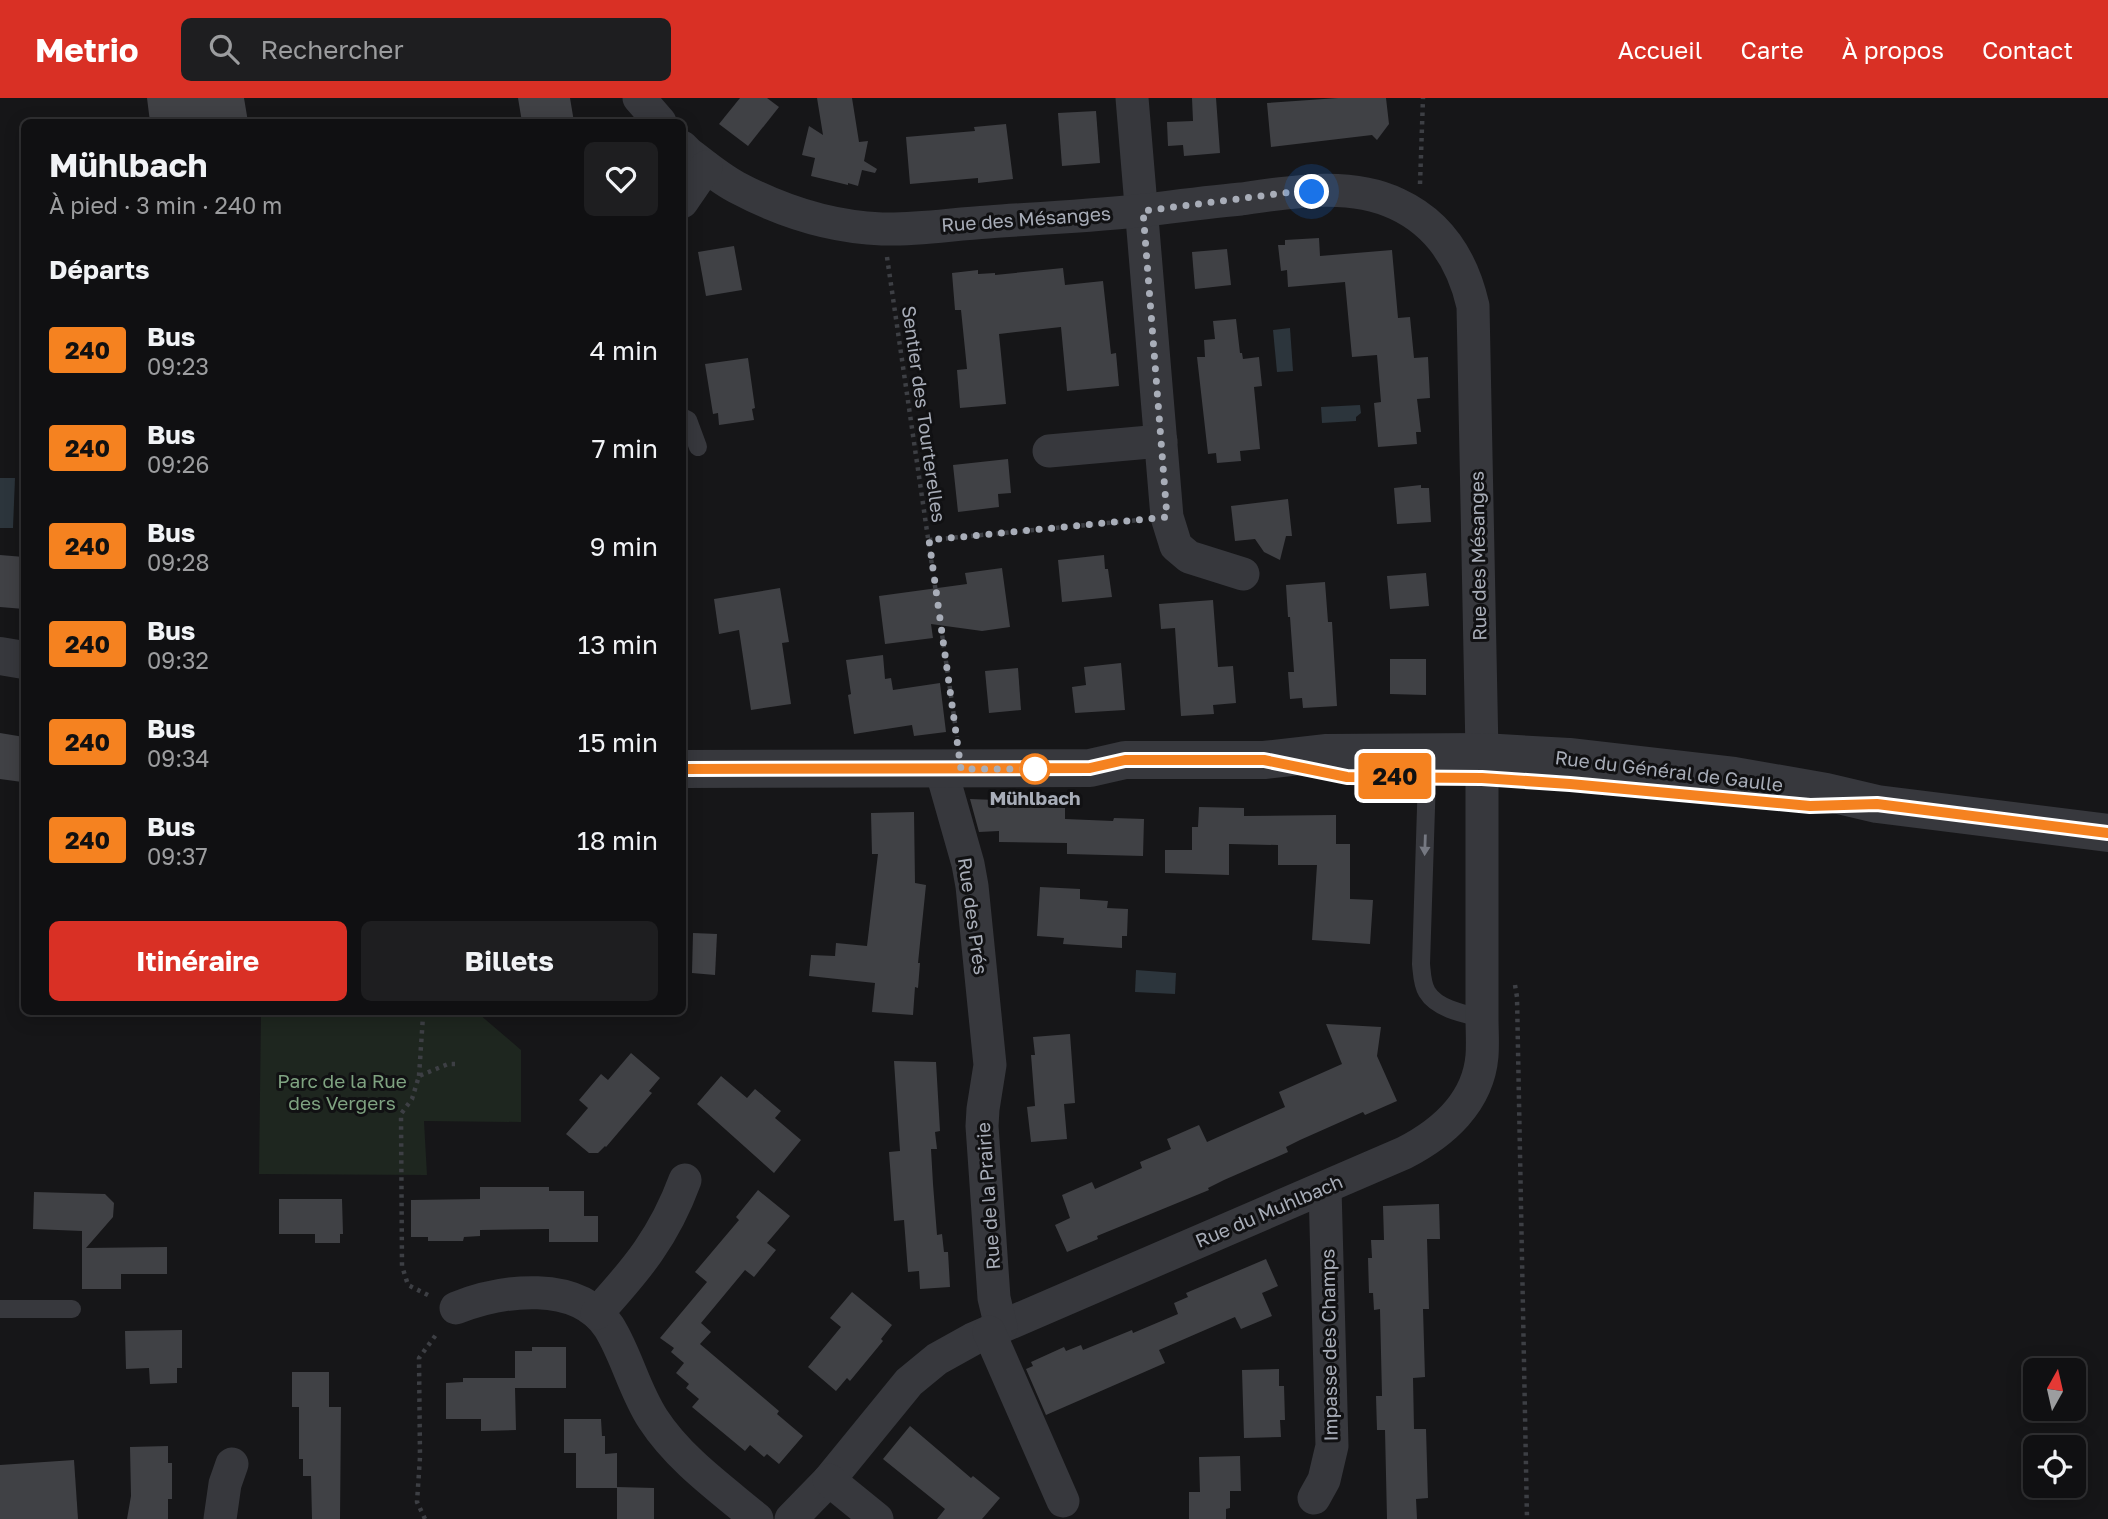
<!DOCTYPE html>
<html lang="fr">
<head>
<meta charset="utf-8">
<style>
  :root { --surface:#101012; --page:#1e1e20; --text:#f1f3f6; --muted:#9c9d9f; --line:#303032; --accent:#d93025 }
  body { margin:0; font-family:"Golos Text",sans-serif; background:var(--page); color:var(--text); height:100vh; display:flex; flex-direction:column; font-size:26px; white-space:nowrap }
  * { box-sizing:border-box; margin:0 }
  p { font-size:23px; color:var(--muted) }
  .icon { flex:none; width:38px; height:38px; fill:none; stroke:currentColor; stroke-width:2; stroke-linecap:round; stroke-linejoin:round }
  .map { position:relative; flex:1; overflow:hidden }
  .side { position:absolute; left:21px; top:21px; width:665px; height:896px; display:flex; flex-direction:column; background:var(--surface); border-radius:10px; box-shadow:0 4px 18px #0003,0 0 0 2px var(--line) }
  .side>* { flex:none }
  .badge { padding:0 14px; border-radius:5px; font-size:24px; line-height:46px }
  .needle { width:46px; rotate:8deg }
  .tools { position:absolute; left:2023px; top:1260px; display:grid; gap:14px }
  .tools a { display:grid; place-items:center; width:63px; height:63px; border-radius:10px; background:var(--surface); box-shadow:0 4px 18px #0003,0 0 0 2px var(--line); font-size:35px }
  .you { position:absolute; width:35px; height:35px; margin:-18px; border:5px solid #fff; border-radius:50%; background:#1a73e8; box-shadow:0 0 0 10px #1a73e833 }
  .map>.badge { position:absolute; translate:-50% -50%; box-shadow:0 0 0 4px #fff }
  h2 { padding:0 28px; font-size:26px; line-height:63px }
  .round { display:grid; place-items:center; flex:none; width:74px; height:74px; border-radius:10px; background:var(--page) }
  .headline { display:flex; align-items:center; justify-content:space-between; height:119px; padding:0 28px }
  h1 { font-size:33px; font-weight:700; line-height:52px }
  .action { display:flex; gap:14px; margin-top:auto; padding:14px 28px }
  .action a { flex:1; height:80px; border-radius:10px; background:var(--accent); color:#fff; font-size:28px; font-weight:700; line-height:80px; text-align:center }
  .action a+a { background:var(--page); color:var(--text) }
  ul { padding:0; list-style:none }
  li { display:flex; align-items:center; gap:21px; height:98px; padding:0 28px }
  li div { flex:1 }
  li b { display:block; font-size:26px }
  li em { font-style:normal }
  li .badge { min-width:77px; font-weight:700; text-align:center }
  header { display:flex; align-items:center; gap:42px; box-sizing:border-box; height:98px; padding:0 35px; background:var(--accent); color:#fff }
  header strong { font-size:33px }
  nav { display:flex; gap:38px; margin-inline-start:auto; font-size:24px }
  .search { width:490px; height:63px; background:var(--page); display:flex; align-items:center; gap:18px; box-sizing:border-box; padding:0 24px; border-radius:10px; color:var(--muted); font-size:26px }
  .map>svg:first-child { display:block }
  .green { fill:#1e261f }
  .water { fill:#2c353c }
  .building { fill:#404145 }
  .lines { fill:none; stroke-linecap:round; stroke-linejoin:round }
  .path { stroke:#3d3f44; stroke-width:4.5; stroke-dasharray:3.5 5; stroke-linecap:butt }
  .service { stroke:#37383d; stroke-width:18 }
  .minor { stroke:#37383d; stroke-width:33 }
  .tertiary { stroke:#37383d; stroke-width:38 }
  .oneway { fill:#757881 }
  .line-casing { stroke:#fff; stroke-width:16 }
  .line { stroke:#f58220; stroke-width:10 }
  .walk { stroke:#a8adb8; stroke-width:7; stroke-dasharray:0 12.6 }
  .stop-dot { fill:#fff; stroke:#f58220; stroke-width:3.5 }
  .labels { text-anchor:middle; stroke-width:6; stroke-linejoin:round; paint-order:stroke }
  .street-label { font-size:19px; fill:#a8adb8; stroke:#111113 }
  .stop-label { font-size:19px; font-weight:bold; fill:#a8adb8; stroke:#111113 }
  .park-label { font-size:19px; fill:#7fa381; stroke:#111113 }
</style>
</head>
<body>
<header>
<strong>Metrio</strong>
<div class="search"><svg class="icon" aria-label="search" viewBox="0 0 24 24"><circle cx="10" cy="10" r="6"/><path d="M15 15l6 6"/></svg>Rechercher</div>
<nav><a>Accueil</a><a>Carte</a><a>À propos</a><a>Contact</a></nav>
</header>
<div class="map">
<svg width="2108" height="1421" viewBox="0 0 2108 1421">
  <rect width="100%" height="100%" fill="#161618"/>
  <!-- green -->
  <polygon class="green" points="261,914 410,914 479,916 521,952 521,1024 424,1023 427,1077 259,1076"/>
  <!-- water -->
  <g class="water">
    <polygon points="1290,230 1293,273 1277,274 1273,232"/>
    <polygon points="1360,307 1361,315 1356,319 1356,323 1322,325 1321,309"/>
    <polygon points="0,380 15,380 13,430 0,430"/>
    <polygon points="1136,872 1176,875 1175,896 1135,894"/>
  </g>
  <!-- building -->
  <g class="building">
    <polygon points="147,0 244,0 248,24 150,24"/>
    <polygon points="518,0 570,0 574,24 522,24"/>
    <polygon points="740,0 767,0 779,9 748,48 719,26"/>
    <polygon points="817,0 852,0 859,44 868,43 864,63 877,71 875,75 862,72 858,88 848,85 848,87 811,78 815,60 802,57 809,28 823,37"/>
    <polygon points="1192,0 1216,0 1220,55 1184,58 1183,47 1168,48 1167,24 1193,23"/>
    <polygon points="1338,0 1386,0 1389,26 1377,42 1372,37 1271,49 1267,5"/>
    <polygon points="1096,13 1100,65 1062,68 1058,15"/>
    <polygon points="1006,26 1013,81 978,85 978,80 910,86 906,39 975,33 974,29"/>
    <polygon points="1319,140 1320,158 1392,152 1398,220 1410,219 1414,260 1428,259 1430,300 1417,301 1421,334 1416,334 1417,346 1378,349 1374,305 1381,304 1377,257 1352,259 1345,184 1288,189 1287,172 1281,173 1278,147 1285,147 1285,142"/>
    <polygon points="734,148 742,192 706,198 698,154"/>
    <polygon points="1227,151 1231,187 1195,191 1192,154"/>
    <polygon points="1063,170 1065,187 1103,183 1111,256 1116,255 1119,288 1067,293 1061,229 999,236 1006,306 960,310 957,272 967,271 961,212 955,212 952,175 978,172 978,176 995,175 995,177"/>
    <polygon points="1236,221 1240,255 1242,255 1243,261 1259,259 1262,288 1254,289 1260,351 1240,353 1241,363 1217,365 1216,355 1208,356 1197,259 1205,259 1204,242 1215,241 1213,223"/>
    <polygon points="748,260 755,310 752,311 754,322 719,327 718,315 713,316 705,266"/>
    <polygon points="1008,361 1011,395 998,396 999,409 958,414 953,367"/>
    <polygon points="1421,387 1421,390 1429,390 1431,424 1397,426 1394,390"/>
    <polygon points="1288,401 1292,438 1286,438 1280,462 1264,454 1255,441 1235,443 1231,408"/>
    <polygon points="0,457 24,459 24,511 0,509"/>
    <polygon points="1104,457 1105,471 1108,471 1112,499 1062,504 1058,462"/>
    <polygon points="1002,470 1010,529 982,533 931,526 933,540 885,546 879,498 967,486 965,475"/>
    <polygon points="1426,475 1429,508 1390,511 1387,478"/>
    <polygon points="1325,484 1328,524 1332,524 1337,608 1303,610 1302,600 1290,601 1288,574 1294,574 1290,519 1288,519 1286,487"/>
    <polygon points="780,490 789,544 782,545 791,606 751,612 739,532 719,536 714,501"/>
    <polygon points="1213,502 1218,569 1233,568 1236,605 1213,607 1214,616 1181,618 1175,530 1161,531 1159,506"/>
    <polygon points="883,557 885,581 891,580 893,592 940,585 946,634 914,638 912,627 854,636 848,597 851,596 846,562"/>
    <polygon points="1390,561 1426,561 1426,597 1390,596"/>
    <polygon points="1121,565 1125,612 1075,615 1072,589 1086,587 1084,569"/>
    <polygon points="1018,570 1021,612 989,615 985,573"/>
    <polygon points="0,635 24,639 22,684 0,681"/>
    <polygon points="970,701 996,702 996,709 1065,710 1065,721 1113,723 1114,720 1144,721 1143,758 1067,756 1067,745 999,744 999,733 979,734"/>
    <polygon points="1199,709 1244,710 1244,718 1336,717 1336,746 1350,746 1350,801 1373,802 1370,846 1312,842 1317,767 1278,767 1278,747 1229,746 1229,777 1165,775 1165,752 1192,752 1192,729 1198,729"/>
    <polygon points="914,714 915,785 926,787 918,865 920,865 918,890 915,889 913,917 872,914 875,885 809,878 811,857 835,858 836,845 867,848 878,756 872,756 871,715"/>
    <polygon points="1040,789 1080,791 1080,801 1108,803 1107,810 1128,811 1127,838 1122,838 1122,850 1063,846 1064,840 1037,838"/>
    <polygon points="693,835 717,836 715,877 692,875"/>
    <polygon points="1326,926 1381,929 1377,958 1397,1003 1365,1017 1363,1014 1300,1042 1286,1049 1288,1054 1224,1082 1208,1090 1209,1092 1097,1138 1098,1141 1067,1154 1055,1127 1070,1120 1062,1097 1092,1084 1095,1091 1142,1070 1140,1064 1171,1051 1167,1041 1199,1027 1207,1044 1285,1009 1279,994 1342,966"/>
    <polygon points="1070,936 1075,1005 1064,1006 1067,1041 1031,1044 1027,1009 1035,1008 1031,957 1035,957 1033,939"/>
    <polygon points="631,955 660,980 649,993 652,995 606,1049 605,1048 598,1055 589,1055 566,1036 588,1010 579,1002 601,976 608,982"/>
    <polygon points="894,963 936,964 940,1033 935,1034 937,1051 931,1051 933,1086 937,1137 942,1136 944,1154 948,1154 950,1189 920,1191 919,1173 908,1174 904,1122 894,1123 889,1054 900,1053"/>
    <polygon points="721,978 747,1000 755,991 781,1013 775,1020 801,1042 774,1075 697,1006"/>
    <polygon points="480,1089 549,1089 549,1093 584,1093 584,1118 598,1118 598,1144 549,1144 549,1131 480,1132 480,1138 464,1139 463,1143 428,1143 428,1139 411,1139 411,1102 480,1101"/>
    <polygon points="758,1092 790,1118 767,1145 776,1152 754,1179 745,1172 701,1225 711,1234 700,1246 779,1313 777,1316 803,1338 779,1366 767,1356 764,1359 750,1347 745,1353 692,1309 699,1301 686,1290 689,1286 676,1275 684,1265 671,1254 674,1250 660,1240 707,1184 695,1174 739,1122 736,1119"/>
    <polygon points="34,1094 105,1096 114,1105 113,1119 86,1150 167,1149 167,1176 121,1176 121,1191 82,1191 82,1133 33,1131"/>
    <polygon points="279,1101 342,1101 343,1136 340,1136 340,1145 315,1145 315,1136 279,1136"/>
    <polygon points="1439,1106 1440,1141 1427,1141 1429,1211 1423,1211 1425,1279 1413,1280 1414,1331 1426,1331 1428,1400 1416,1401 1417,1421 1387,1421 1385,1332 1377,1332 1376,1298 1382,1298 1380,1211 1374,1212 1373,1195 1369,1195 1368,1160 1372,1160 1371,1142 1384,1142 1383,1108"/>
    <polygon points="1266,1161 1278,1188 1262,1195 1272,1218 1241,1231 1235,1219 1159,1252 1165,1265 1046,1317 1026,1271 1033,1268 1031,1264 1064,1249 1066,1253 1081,1247 1083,1252 1132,1232 1133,1235 1178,1216 1174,1205 1188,1199 1186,1195"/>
    <polygon points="852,1194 892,1227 881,1241 883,1243 850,1283 847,1280 836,1293 808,1269 841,1229 830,1220"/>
    <polygon points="182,1232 182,1270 177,1270 177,1285 150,1286 149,1270 126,1271 125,1233"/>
    <polygon points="532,1249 566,1249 566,1290 515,1290 516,1332 481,1333 481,1321 446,1321 446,1285 463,1284 463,1280 515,1280 515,1288 515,1253 532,1253"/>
    <polygon points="1279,1271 1279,1288 1284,1288 1285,1322 1280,1322 1281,1339 1244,1340 1242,1272"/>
    <polygon points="292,1274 329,1274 329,1309 341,1309 340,1421 312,1421 311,1378 303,1378 303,1361 299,1361 299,1309 292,1309"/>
    <polygon points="564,1321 601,1321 602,1338 605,1338 605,1356 617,1355 617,1390 576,1390 576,1355 564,1355"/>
    <polygon points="910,1328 971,1380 973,1378 1000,1400 982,1421 937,1421 945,1411 883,1361"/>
    <polygon points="168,1348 168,1365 172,1365 172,1401 168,1401 168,1421 127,1421 131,1398 130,1349"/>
    <polygon points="1240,1358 1241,1393 1230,1393 1230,1410 1226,1411 1226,1421 1189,1421 1189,1394 1200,1394 1199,1359"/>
    <polygon points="74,1362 78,1421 0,1421 0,1367"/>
    <polygon points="617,1389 654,1390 654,1421 617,1421"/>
  </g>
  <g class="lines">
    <!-- path -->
    <g class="path">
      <polyline points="1420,86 1423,0"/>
      <polyline points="887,159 957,639"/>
      <polyline points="929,442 1139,422"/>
      <polyline points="1515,887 1517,899 1527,1421"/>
      <polyline points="419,978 423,918"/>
      <polyline points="428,1197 408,1187 402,1168 401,1016 412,1001 419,978 448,966 455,966"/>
      <polyline points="425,1421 417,1404 420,1359 419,1260 438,1234"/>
    </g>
    <!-- service -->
    <g class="service">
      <polyline points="682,319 688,322 698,349"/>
      <path d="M 1427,679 L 1421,866 C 1422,875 1422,886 1427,894 C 1437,911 1465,916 1482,920"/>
      <polyline points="0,1211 72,1211"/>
    </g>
    <!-- minor -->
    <g class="minor">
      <polyline points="639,0 660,24"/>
      <polyline points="1132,0 1167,419 1176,448 1189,459 1243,476"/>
      <path d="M 682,49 L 688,55 C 704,67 719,80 736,89 C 781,113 831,129 882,131 C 917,132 953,126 988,124 C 1040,120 1094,118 1146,112 C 1178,108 1209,104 1241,101 C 1290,94 1350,83 1397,106 C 1440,126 1463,164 1473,208 L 1482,654 L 1482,920 C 1482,932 1483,945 1482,958 C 1478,1004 1443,1035 1404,1055 L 973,1241 L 937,1261 L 909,1284 L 829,1382 L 791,1421"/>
      <polyline points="682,104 706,69"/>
      <polyline points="1049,353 1161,343"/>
      <polyline points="941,671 968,766 972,788 990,967 983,1011 982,1028 994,1200 1001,1229"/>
      <path d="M 456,1210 C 502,1192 577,1181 609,1229 C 627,1258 634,1292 653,1321 C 679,1361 720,1390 757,1421"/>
      <path d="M 597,1215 C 637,1171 664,1139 685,1082"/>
      <polyline points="989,1234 1063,1403"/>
      <polyline points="829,1382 877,1421"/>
      <polyline points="1314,1400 1324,1382 1332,1348 1325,1090"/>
      <polyline points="220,1421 225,1386 232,1366"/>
    </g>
    <!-- tertiary -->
    <g class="tertiary">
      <polyline points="0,558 24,562"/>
      <polyline points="682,671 1090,670 1125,662 1264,662 1327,655 1482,654 1569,659 1734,678 1826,694 1877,706 2108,735"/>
    </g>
  </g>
  <!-- one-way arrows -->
  <defs><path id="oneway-solid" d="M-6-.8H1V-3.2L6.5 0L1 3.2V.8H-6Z" transform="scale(1.75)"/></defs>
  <use class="oneway" href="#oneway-solid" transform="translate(1425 747) rotate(92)"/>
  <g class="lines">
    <!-- line casing -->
    <g class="line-casing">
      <polyline id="line" points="682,671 1090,670 1125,662 1264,662 1347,679 1482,680 1570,686 1810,708 1877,706 2108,735"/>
    </g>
    <!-- line -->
    <use href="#line" class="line"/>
    <!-- walk -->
    <polyline class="walk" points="1035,671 961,671 929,442 1167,419 1143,113 1292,94 1312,94"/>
  </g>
  <!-- markers -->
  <circle class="stop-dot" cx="1035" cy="671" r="14"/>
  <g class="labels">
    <!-- street labels -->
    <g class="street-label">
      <text transform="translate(1026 121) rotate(-4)" y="7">Rue des Mésanges</text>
      <text transform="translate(924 316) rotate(82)" y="7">Sentier des Tourterelles</text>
      <text transform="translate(1478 458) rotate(-91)" y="7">Rue des Mésanges</text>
      <text transform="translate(1669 673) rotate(7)" y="7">Rue du Général de Gaulle</text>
      <text transform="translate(973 818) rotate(82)" y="7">Rue des Prés</text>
      <text transform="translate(988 1098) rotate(-94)" y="7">Rue de la Prairie</text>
      <text transform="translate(1269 1113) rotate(-23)" y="7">Rue du Muhlbach</text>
      <text transform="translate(1329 1247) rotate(-91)" y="7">Impasse des Champs</text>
    </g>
    <!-- stop labels -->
    <g class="stop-label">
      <text x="1035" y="707">Mühlbach</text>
    </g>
    <!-- park labels -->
    <g class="park-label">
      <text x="342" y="990">Parc de la Rue<tspan x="342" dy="22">des Vergers</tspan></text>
    </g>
  </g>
</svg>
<div class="tools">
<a><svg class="needle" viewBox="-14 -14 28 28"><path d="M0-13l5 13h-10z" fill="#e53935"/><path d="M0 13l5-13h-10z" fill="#9c9d9f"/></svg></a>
<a><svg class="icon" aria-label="locate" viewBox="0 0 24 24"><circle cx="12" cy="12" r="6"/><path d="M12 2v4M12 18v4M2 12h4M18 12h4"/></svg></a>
</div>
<div class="you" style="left:1312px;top:94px"></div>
<b class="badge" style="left:1395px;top:678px;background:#f58220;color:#111">240</b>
<section class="side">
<div class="headline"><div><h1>Mühlbach</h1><p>À pied · 3 min · 240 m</p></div><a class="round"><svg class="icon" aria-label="heart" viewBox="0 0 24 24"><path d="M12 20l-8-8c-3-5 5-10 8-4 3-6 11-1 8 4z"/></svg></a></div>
<h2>Départs</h2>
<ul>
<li><span class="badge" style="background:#f58220;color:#111">240</span><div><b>Bus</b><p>09:23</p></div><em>4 min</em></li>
<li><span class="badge" style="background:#f58220;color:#111">240</span><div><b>Bus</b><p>09:26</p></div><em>7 min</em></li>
<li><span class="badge" style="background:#f58220;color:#111">240</span><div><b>Bus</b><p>09:28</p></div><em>9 min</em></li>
<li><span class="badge" style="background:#f58220;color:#111">240</span><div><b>Bus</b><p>09:32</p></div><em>13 min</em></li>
<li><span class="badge" style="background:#f58220;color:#111">240</span><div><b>Bus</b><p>09:34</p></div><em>15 min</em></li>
<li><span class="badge" style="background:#f58220;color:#111">240</span><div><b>Bus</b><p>09:37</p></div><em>18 min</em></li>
</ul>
<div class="action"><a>Itinéraire</a><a>Billets</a></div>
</section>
</div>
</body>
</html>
